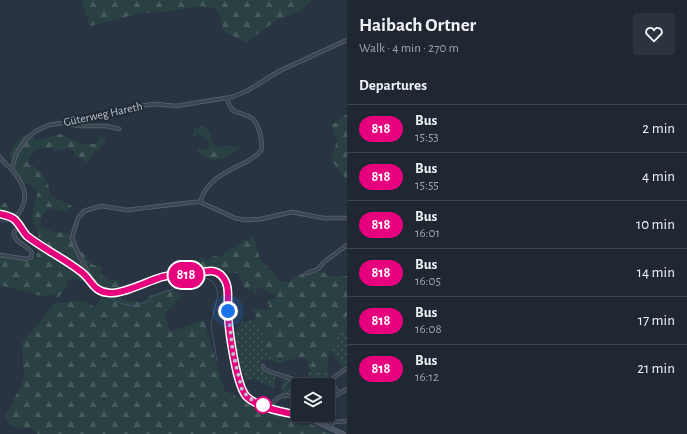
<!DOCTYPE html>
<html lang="en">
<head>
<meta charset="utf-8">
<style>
  :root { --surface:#1e2732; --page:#2b333e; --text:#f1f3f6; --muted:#a1a5ac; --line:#3c444d }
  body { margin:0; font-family:"Alegreya Sans",sans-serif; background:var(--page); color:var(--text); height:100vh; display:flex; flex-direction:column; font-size:15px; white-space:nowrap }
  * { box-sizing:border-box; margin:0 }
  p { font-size:13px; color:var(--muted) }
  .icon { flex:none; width:22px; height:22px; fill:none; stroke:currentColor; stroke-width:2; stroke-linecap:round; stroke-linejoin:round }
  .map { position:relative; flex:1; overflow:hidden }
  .sheet { display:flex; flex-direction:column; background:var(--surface); width:340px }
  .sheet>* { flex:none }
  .badge { padding:0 8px; border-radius:13px; font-size:14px; line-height:26px }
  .controls { position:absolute; left:291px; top:378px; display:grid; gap:8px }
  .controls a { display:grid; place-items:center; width:44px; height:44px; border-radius:4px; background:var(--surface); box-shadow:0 2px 6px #0003,0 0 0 1px var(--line); font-size:20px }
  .you { position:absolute; width:20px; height:20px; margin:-10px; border:3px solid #fff; border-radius:50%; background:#1a73e8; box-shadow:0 0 0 6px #1a73e833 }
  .map>.badge { position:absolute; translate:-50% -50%; box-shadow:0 0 0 2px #fff }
  h2 { padding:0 12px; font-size:15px; line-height:36px }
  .round { display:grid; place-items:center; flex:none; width:42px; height:42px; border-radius:4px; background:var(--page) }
  .summary { display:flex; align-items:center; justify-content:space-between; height:68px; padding:0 12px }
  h1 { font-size:19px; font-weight:600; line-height:30px }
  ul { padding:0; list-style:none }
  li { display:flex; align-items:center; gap:12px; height:48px; padding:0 12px; border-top:1px solid var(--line) }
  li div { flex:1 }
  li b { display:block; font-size:15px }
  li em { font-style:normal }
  li .badge { min-width:44px; font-weight:700; text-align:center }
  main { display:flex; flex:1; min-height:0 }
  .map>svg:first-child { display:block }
  .grass { fill:url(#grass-dots) }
  .forest { fill:url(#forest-firs) }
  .garden { fill:url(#garden-furrows) }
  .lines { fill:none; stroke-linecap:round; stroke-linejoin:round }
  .stream { stroke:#3f526b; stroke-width:1 }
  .street-casing { stroke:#5b646f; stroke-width:4.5 }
  .secondary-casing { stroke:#5b646f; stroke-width:5.5 }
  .street { stroke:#3c4652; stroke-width:3 }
  .secondary { stroke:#4a5565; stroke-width:4 }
  .line-casing { stroke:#fff; stroke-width:9 }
  .line { stroke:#e6007e; stroke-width:6 }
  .walk { stroke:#bac1cc; stroke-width:4; stroke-dasharray:0 7.2 }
  .stop-dot { fill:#fff; stroke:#e6007e; stroke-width:2 }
  .labels { text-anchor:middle; stroke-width:4; stroke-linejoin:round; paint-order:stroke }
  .street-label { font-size:12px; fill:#bac1cc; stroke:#212b37 }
</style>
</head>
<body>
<main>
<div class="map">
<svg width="347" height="434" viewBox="0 0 347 434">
  <defs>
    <pattern id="grass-dots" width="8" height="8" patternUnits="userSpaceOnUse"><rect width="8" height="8" fill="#2a4143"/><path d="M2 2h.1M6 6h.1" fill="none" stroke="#475b5d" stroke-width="1.8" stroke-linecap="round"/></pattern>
    <pattern id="forest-firs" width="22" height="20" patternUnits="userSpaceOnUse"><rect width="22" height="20" fill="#2a4143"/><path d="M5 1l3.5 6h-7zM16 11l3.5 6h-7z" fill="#475b5d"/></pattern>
    <pattern id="garden-furrows" width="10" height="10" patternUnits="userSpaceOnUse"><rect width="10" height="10" fill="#2a4143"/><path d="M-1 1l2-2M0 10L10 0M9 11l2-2" fill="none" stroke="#475b5d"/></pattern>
  </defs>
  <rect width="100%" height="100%" fill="#283442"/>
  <!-- grass -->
  <g class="grass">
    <polygon points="257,319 271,360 263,360 259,365 263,370 276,376 274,389 253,378 247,382 241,367 238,367 232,335 242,322"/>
    <polygon points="345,331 347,333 347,365 343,367 330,350 340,332"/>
    <path d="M 310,370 L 327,372 L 330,379 C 324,387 313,386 305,382 Z"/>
  </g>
  <!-- forest -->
  <g class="forest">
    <polygon points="81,0 312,0 299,12 277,20 247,42 224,32 220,16 214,8 201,6 166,12 141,13 90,26"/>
    <polygon points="347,114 347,180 331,160 337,141 332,125"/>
    <path d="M 203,126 L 210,131 L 212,142 L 215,144 L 216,147 L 240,146 C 231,159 204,168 197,148 L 201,148 L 204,150 L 209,148 L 208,141 L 200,135 L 194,136 L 193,134 L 195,132 L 193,129 Z"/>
    <path d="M 24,134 L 28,137 L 31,135 L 37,140 L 61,134 L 81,144 L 96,144 L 100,137 L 108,137 L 97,151 L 95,150 L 87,162 L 74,155 L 74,151 L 67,149 L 54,151 L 52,148 C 37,147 32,149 28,164 C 43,170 48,180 51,196 L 72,206 L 67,212 L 49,208 L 41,217 L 41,227 L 56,233 L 63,232 L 74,235 L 76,245 L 93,265 L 101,266 L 102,276 L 109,280 L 119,280 L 121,292 L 117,293 L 123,300 L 142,302 L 151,295 L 170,289 L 183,295 L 165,314 L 170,332 L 204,320 L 224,390 L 259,409 L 304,426 L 309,423 L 331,434 L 38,434 L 32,429 L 11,426 L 5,417 L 24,379 L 22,343 L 55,303 L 85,301 L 95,308 L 104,293 L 90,283 L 71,278 L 65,284 L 67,286 L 58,298 L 52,294 L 45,297 L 0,285 L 0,255 L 29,258 L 31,255 L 37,260 L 36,254 L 40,252 L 32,244 L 36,241 L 39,235 L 32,217 L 38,191 L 34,190 L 29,181 L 23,185 L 15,172 L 14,165 L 9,156 L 13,147 Z"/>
    <polygon points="6,203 11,215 0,212 0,204"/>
    <path d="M 250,236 L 254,238 L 260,259 L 276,275 L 279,281 L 290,282 C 296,272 316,270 326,273 L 327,276 L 347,276 L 347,331 L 340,332 C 333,345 325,357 328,372 L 310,370 L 305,357 L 288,360 L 279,364 L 271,360 L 253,309 L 266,310 L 270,305 L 267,302 L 270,299 L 275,299 L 277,296 L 261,287 L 258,287 L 255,295 L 252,289 L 245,289 L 238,273 L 229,273 L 218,267 L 216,270 L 201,271 L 198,269 L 199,266 L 192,267 L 190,264 L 195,262 L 203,257 L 208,260 L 214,256 L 221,257 L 224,253 L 246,240 L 250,241 Z"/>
  </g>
  <!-- garden -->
  <polygon class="garden" points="283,377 305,385 298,385 298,397 287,394 281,395"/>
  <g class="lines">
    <!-- stream -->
    <g class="stream">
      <polyline points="0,221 11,222 16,227"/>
      <polyline points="18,230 24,236 63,265 74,270 84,278 90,287 96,293 106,296 120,303 133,306 147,302 153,296 180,287 194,278 199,276 212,281 216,287 218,294 211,325 217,361"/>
    </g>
    <!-- street casing -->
    <g class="street-casing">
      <g id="street">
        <polyline points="63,123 79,126 106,126 119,129"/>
        <path d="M 0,157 C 4,163 9,166 13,171 C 27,188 30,202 14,219"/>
        <polyline points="12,169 16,154 26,139 36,131 49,125 75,121 137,106 155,104 176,106 232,97 247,91 279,71 347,40"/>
        <path d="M 200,202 C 207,179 228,171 248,161 C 253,157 259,155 262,149 C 262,140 259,121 250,117 C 237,110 232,116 227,98"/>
        <path d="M 0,255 L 27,259 L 31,257 L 32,253 C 27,244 13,243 14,232 L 20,226"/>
        <polyline points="307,273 318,269 324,262 347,245"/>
        <polyline points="90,283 91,279 76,249 72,237 78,218 84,211 101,206 127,210 195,202 200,202 235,218 245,220 261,219 292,212 323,218 347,218"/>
        <path d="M 263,366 L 264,369 C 278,375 294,379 309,385"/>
        <polyline points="322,385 331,382"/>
        <polyline points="339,393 331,382 333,378 347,368"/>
        <polyline points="328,400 347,389"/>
        <path d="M 270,408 C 275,396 286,392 298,398"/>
        <polyline points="329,427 334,422 347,421"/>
      </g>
    </g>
    <!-- secondary casing -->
    <g class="secondary-casing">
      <g id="secondary">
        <polyline points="0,214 14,219 28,236 80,271 93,286 105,293 117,293 145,282 168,276 190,274 209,271 215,272 219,274 224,279 228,286 228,311 232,346 244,394 252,400 278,411 298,415"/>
        <polyline points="299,415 315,421 343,434"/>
      </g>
    </g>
    <!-- street -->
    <use href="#street" class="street"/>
    <!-- secondary -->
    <use href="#secondary" class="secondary"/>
  </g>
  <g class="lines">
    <!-- line casing -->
    <g class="line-casing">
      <path id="line" d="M 0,214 C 4,215 10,216 14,219 C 20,224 22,231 27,236 C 44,249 63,258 80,271 C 92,279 92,292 110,293 C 123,294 148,281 162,277 C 173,274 184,275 195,274 C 204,272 213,268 221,275 C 231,285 227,297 228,310 C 228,326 236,387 247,397 C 259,408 283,412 298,415"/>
    </g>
    <!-- line -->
    <use href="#line" class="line"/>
    <!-- walk -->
    <polyline class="walk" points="228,311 233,353 242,390 249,398 263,405"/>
  </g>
  <!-- markers -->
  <circle class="stop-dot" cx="263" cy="405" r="8"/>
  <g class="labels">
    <!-- street labels -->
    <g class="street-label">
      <text transform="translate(103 114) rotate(-12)" y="4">Güterweg Hareth</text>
    </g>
  </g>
</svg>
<div class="controls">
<a><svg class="icon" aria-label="layers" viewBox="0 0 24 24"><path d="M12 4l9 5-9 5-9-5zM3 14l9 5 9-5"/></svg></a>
</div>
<div class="you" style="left:228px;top:311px"></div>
<b class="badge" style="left:186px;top:275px;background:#e6007e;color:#fff">818</b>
</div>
<section class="sheet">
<div class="summary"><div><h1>Haibach Ortner</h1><p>Walk · 4 min · 270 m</p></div><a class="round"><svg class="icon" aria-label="heart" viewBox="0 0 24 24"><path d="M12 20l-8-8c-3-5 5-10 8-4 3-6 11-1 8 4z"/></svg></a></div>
<h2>Departures</h2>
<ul>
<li><span class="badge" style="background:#e6007e;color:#fff">818</span><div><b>Bus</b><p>15:53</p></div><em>2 min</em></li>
<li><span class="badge" style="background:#e6007e;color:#fff">818</span><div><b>Bus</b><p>15:55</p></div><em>4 min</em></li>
<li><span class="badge" style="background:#e6007e;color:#fff">818</span><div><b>Bus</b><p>16:01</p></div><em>10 min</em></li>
<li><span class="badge" style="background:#e6007e;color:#fff">818</span><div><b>Bus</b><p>16:05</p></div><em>14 min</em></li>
<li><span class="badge" style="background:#e6007e;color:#fff">818</span><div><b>Bus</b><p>16:08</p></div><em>17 min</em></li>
<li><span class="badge" style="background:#e6007e;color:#fff">818</span><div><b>Bus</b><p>16:12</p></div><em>21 min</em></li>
</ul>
</section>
</main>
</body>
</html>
